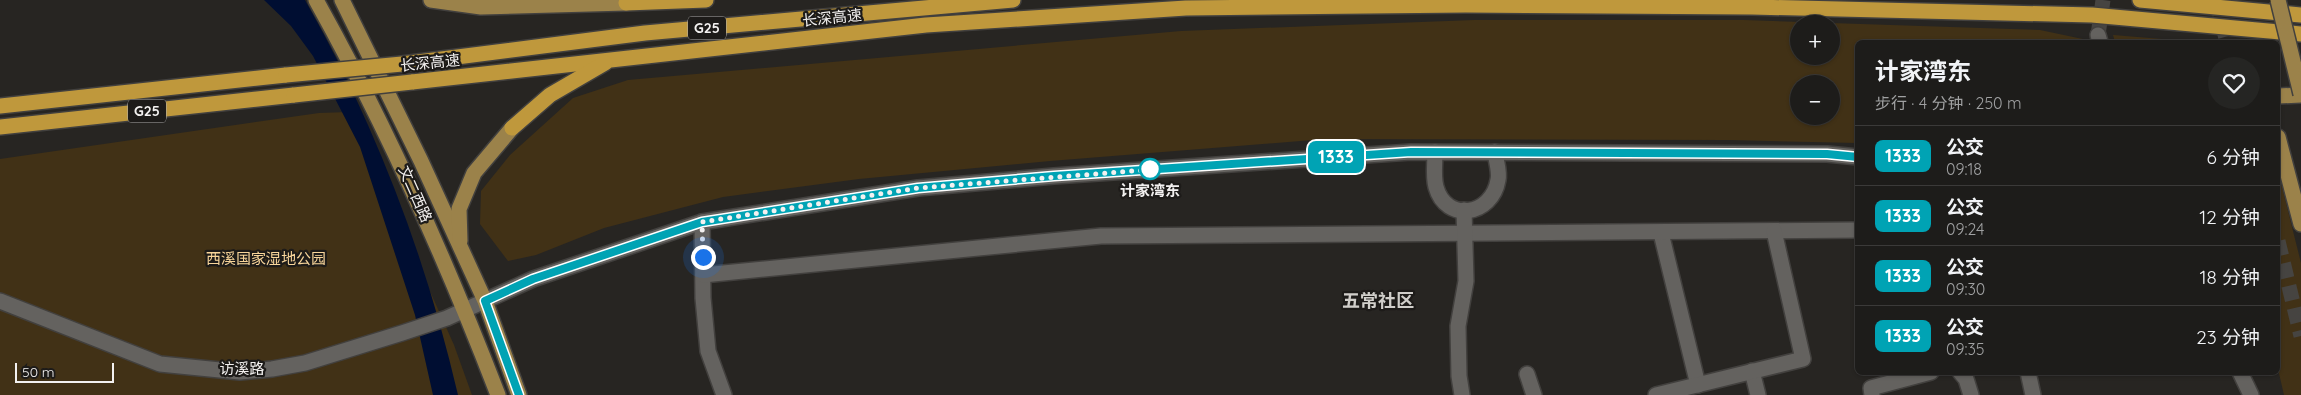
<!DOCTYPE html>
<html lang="zh">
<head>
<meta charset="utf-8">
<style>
  :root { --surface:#1d1c1a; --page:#252523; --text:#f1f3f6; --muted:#a0a1a2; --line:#3b3a39 }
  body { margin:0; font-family:Quicksand,"Noto Sans SC",sans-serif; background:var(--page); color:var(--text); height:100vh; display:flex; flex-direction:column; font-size:19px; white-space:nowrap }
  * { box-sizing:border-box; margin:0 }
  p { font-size:16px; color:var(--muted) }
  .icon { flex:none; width:28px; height:28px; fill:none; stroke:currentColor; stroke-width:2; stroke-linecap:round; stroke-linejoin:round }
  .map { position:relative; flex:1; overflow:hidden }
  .panel { position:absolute; left:1855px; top:40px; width:425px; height:335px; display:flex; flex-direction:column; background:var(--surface); border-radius:8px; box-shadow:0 1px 4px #0004,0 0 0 1px var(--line) }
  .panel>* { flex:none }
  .badge { padding:0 10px; border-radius:8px; font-size:18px; line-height:32px }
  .controls { position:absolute; left:1790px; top:15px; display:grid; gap:10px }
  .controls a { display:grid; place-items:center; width:50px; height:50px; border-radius:50%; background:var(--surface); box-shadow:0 1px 4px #0004,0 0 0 1px var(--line); font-size:25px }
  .scale { position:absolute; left:15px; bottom:12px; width:99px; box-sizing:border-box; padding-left:5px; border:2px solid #f3f1f0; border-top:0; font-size:14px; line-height:18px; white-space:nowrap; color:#f3f1f0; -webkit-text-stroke:4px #1d1b19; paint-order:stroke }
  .you { position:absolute; width:25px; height:25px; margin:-12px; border:4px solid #fff; border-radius:50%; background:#1a73e8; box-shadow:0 0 0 8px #1a73e833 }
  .map>.badge { position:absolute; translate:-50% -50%; box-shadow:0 0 0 2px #fff }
  .round { display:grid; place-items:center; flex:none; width:52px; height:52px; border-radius:26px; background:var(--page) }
  .overview { display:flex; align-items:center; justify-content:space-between; height:85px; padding:0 20px }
  h1 { font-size:24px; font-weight:700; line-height:38px }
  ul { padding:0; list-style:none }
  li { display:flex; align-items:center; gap:15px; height:60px; padding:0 20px; border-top:1px solid var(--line) }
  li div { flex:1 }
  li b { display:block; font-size:19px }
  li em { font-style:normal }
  li .badge { min-width:55px; font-weight:700; text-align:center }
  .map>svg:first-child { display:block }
  .green { fill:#413116; fill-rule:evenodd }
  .water { fill:#000e32 }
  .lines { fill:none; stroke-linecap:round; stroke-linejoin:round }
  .minor-tunnel { stroke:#464441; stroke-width:15; stroke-dasharray:15 8; stroke-linecap:butt }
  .highway-tunnel { stroke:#464441; stroke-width:15; stroke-dasharray:15 8; stroke-linecap:butt }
  .minor-casing { stroke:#42403e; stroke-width:18 }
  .major-casing { stroke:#42403e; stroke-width:18 }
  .highway-casing { stroke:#42403e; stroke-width:18 }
  .minor { stroke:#64625f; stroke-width:15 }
  .major { stroke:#9b824a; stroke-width:15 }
  .highway { stroke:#bf983c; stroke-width:15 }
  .major-bridge-casing { stroke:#42403e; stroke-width:18; stroke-linecap:butt }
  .highway-bridge-casing { stroke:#42403e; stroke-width:18; stroke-linecap:butt }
  .major-bridge { stroke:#9b824a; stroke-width:15 }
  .highway-bridge { stroke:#bf983c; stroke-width:15 }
  .line-casing { stroke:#fff; stroke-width:11 }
  .line { stroke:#00a3b4; stroke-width:8 }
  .walk { stroke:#f3f1f0; stroke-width:5; stroke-dasharray:0 9 }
  .stop-dot { fill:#fff; stroke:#00a3b4; stroke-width:2.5 }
  .labels { text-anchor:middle; stroke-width:4.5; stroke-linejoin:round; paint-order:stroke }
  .shield { fill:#1d1b19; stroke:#b3b1b0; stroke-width:1 }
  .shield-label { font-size:14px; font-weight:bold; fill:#f3f1f0 }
  .street-label { font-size:15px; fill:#f3f1f0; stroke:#1d1b19 }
  .stop-label { font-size:15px; font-weight:bold; fill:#f3f1f0; stroke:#1d1b19 }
  .park-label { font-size:15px; fill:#f8d59a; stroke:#1d1b19 }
  .quarter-label { font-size:18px; font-weight:bold; fill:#d0ceca; stroke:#1d1b19 }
</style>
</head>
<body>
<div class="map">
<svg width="2301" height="395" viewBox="0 0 2301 395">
  <rect width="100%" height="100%" fill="#272522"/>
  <!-- green -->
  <g class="green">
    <path d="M 1474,20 L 1744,20 L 2040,30 L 2097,42 L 1858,42 L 1857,143 L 1729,140 L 1325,139 L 1050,161 L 859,179 L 723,197 L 604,228 L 536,255 L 508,261 L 480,224 L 481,191 L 510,155 L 573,98 L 628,80 L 1181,31 ZM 1799,24 L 1831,24 L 1831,56 L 1799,56 ZM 1799,84 L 1831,84 L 1831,116 L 1799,116 Z"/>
    <polygon points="2113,35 2199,42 2115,42"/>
    <polygon points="350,112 454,345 472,395 0,395 0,159 319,113"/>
    <polygon points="2278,171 2301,263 2301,395 2284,395 2278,369"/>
  </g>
  <!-- water -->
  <path class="water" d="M 264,0 L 305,0 C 375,123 426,257 458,395 L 433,395 L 415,315 L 360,147 L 313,56 L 291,26 Z"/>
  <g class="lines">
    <!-- minor-tunnel -->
    <polyline class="minor-tunnel" points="2098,35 2103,0"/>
    <!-- highway-tunnel -->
    <g class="highway-tunnel">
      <polyline points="2216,0 2227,42"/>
      <polyline points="2278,241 2301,336"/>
    </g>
    <!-- minor casing -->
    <g class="minor-casing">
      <g id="minor">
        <polyline points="2098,35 2100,42"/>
        <path d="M 1435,152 C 1435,164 1433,176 1436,187 C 1446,223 1492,216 1498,180 C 1500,172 1496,161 1495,152"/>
        <polyline points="702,222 703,298 708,351 724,395"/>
        <polyline points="1661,233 1698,385"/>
        <polyline points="703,275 1101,236 1858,230"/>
        <polyline points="0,301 160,364 240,372 272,369 305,363 402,333 447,318 533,279 702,222 918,188 1054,176 1411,152 1827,154 1858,157"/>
        <polyline points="1752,371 1758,395"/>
        <polyline points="1960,372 1966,379 1971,395"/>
        <polyline points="2028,372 2033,395"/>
        <polyline points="2240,372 2251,395"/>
        <polyline points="1527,374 1534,395"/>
        <polyline points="1462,395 1459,376 1458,326 1466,281 1464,210"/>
        <polyline points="1656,395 1803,359 1774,231"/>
        <polyline points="1872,395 1871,388 1931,372"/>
      </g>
    </g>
    <!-- major casing -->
    <g class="major-casing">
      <g id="major">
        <path d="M 316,0 C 387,127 446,260 498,395"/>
        <polyline points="342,0 421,161 485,301 519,395"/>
        <polyline points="431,0 481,7 626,3"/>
        <polyline points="2278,96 2301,95"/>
        <polyline points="2278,137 2301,224"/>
        <polyline points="460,241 459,209 474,173 512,128"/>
      </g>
    </g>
    <!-- highway casing -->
    <g class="highway-casing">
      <g id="highway">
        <polyline points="2140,0 2301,15"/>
        <polyline points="626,3 706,0"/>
        <polyline points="402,64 645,33 1013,0"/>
        <polyline points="412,82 926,25 1186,8 1466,5 1752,7 2092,15 2301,34"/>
        <polyline points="0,106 286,75"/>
        <polyline points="0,127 294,95"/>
        <polyline points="512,128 550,95 605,63"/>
      </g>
    </g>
    <!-- minor -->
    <use href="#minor" class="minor"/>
    <!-- major -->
    <use href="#major" class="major"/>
    <!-- highway -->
    <use href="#highway" class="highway"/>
    <!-- major-bridge casing -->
    <g class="major-bridge-casing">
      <polyline id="major-bridge" points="2278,0 2301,94"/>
    </g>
    <!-- highway-bridge casing -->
    <g class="highway-bridge-casing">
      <g id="highway-bridge">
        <polyline points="286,75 402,64"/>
        <polyline points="294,95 412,82"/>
      </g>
    </g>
    <!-- major-bridge -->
    <use href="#major-bridge" class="major-bridge"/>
    <!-- highway-bridge -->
    <use href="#highway-bridge" class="highway-bridge"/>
  </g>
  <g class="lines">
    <!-- line casing -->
    <g class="line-casing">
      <polyline id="line" points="519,395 485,301 533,279 702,222 918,188 1054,176 1411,152 1827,154 1858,157"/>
    </g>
    <!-- line -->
    <use href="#line" class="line"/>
    <!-- walk -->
    <polyline class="walk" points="703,257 702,222 918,188 1158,169 1150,169"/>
  </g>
  <!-- markers -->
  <circle class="stop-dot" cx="1150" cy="169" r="10"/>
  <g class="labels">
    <!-- shield labels -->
    <g class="shield">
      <rect x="688" y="16.5" width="38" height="23" rx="4"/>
      <rect x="128" y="99.5" width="38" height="23" rx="4"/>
    </g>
    <g class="shield-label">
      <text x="707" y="33">G25</text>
      <text x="147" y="116">G25</text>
    </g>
    <!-- street labels -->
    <g class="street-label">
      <text transform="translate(832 18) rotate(-6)" y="5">长深高速</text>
      <text transform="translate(430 63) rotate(-6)" y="5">长深高速</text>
      <text transform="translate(415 194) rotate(66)" y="5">文二西路</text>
      <text x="242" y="374">访溪路</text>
    </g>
    <!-- stop labels -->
    <g class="stop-label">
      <text x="1150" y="196">计家湾东</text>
    </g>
    <!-- park labels -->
    <g class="park-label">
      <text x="266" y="264">西溪国家湿地公园</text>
    </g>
    <!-- quarter labels -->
    <g class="quarter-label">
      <text x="1378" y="307">五常社区</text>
    </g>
  </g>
</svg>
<div class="controls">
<a>+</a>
<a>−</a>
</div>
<div class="scale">50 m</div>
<div class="you" style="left:703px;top:257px"></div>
<b class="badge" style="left:1336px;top:157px;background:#00a3b4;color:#fff">1333</b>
<section class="panel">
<div class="overview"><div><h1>计家湾东</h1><p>步行 · 4 分钟 · 250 m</p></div><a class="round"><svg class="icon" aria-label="heart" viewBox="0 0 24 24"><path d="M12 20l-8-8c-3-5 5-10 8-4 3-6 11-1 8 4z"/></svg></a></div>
<ul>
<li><span class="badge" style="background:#00a3b4;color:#fff">1333</span><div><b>公交</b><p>09:18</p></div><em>6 分钟</em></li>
<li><span class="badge" style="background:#00a3b4;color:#fff">1333</span><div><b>公交</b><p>09:24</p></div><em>12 分钟</em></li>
<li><span class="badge" style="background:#00a3b4;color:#fff">1333</span><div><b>公交</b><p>09:30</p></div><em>18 分钟</em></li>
<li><span class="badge" style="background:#00a3b4;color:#fff">1333</span><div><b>公交</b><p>09:35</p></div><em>23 分钟</em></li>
</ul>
</section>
</div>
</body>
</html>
